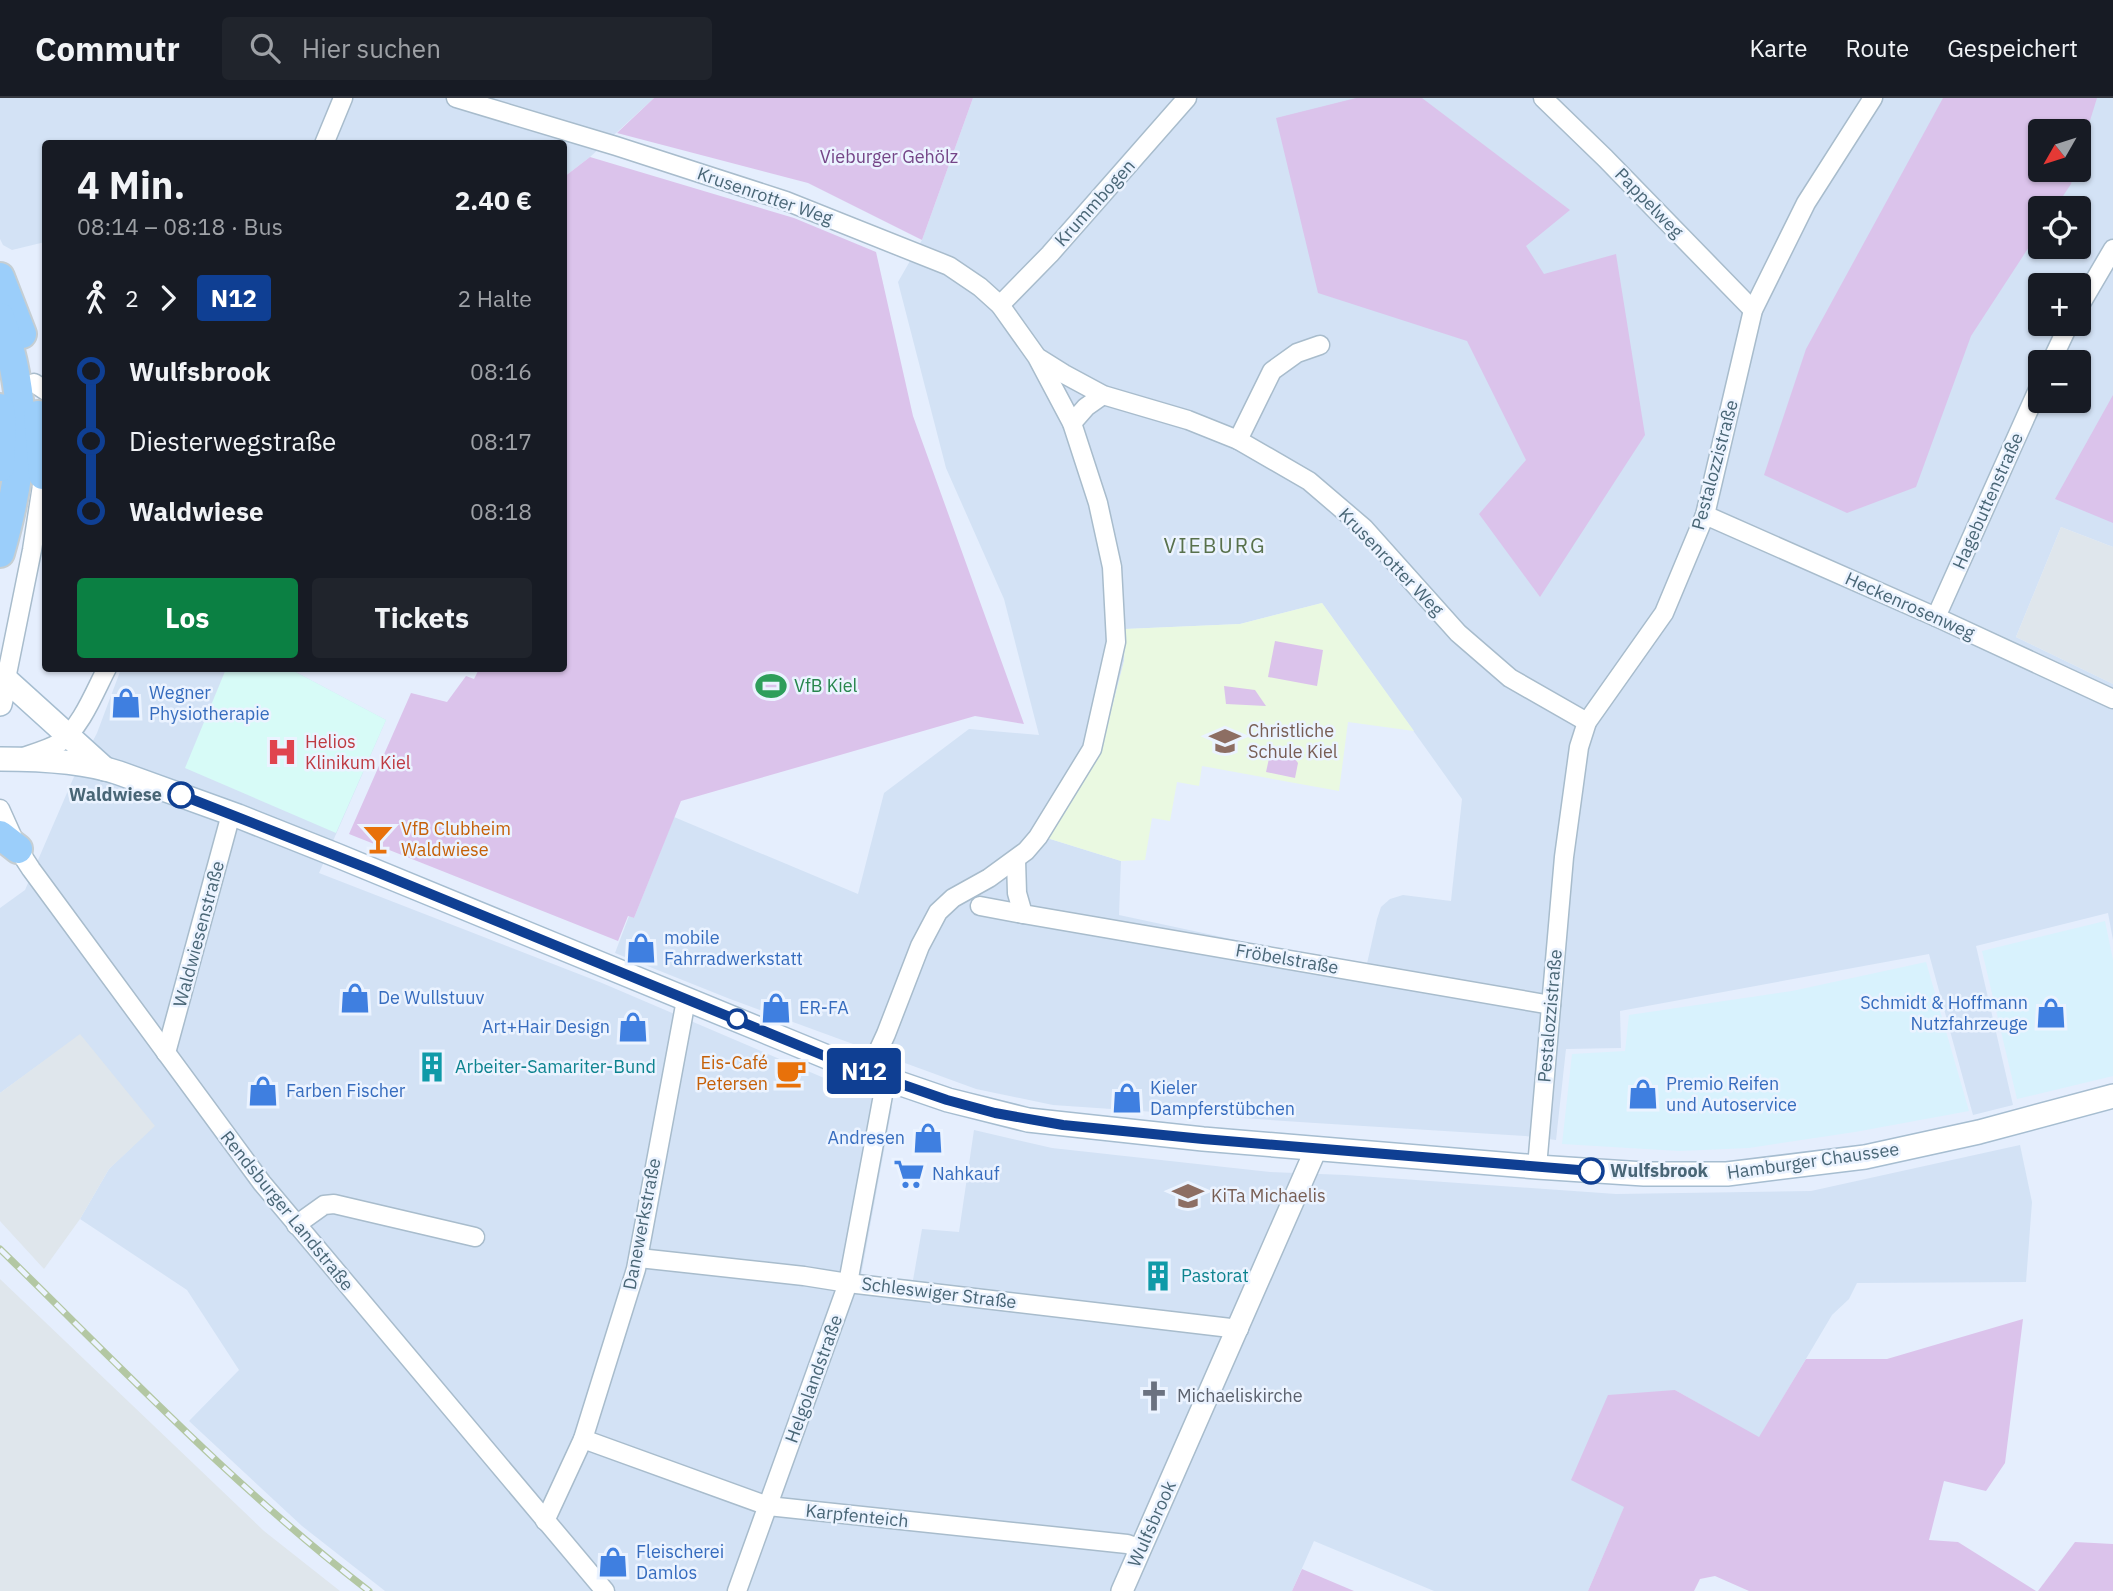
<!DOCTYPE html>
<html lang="de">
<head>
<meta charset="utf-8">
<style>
  :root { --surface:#171b24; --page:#20242c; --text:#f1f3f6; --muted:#9ea1a6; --line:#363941; --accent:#0b8043 }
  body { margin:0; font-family:"IBM Plex Sans",sans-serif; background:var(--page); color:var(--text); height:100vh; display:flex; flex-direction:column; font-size:26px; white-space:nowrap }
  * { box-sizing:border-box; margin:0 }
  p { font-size:23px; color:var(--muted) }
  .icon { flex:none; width:38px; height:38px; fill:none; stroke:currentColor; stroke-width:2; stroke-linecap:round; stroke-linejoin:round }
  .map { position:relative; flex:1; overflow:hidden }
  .sheet { position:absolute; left:42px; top:42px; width:525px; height:532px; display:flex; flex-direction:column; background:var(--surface); border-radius:7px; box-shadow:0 2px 5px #0004 }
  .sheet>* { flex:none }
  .badge { padding:0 14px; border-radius:5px; font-size:24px; line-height:46px }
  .needle { width:46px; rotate:231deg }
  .fabs { position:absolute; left:2028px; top:21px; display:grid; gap:14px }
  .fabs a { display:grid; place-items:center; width:63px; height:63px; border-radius:7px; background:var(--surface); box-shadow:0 2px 5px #0004; font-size:35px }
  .map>.badge { position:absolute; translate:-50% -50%; box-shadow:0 0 0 4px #fff }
  .legs { display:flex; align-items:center; gap:10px; height:77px; padding:0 35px; font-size:23px }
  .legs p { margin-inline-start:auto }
  .headline { display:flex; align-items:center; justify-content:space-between; height:119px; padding:0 35px }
  h1 { font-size:38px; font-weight:700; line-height:52px }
  .action { display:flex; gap:14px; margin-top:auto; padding:14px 35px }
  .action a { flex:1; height:80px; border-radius:7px; background:var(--accent); color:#fff; font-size:28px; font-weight:700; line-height:80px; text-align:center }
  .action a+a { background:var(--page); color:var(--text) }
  ul { padding:0 35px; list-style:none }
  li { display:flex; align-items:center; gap:24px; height:70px; font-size:26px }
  li i { display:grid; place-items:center; width:10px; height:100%; margin:0 9px; background:currentColor }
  li i::after { content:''; width:18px; height:18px; margin:-9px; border:5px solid; border-radius:50%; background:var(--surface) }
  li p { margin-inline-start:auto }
  li:first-child i { background:linear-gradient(#0000 50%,currentColor 0) }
  li:last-child i { background:linear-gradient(currentColor 50%,#0000 0) }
  header { display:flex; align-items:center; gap:42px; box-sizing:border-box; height:98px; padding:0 35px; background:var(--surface); border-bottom:2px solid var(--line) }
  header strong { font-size:33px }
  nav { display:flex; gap:38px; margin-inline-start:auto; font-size:24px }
  .search { width:490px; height:63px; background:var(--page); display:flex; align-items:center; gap:18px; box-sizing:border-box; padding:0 24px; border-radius:7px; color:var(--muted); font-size:26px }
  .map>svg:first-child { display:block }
  .residential { fill:#d3e2f5; fill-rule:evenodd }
  .commercial { fill:#d8f2fd }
  .industrial { fill:#dfe6ec }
  .education { fill:#eaf9e1 }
  .medical { fill:#d7fbf7 }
  .green { fill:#dbc3eb }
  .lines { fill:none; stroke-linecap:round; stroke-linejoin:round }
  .minor-casing { stroke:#a8bccc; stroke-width:21 }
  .tertiary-casing { stroke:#a8bccc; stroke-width:24 }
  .secondary-casing { stroke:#a6bdd0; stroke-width:26 }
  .trunk-casing { stroke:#c5ced3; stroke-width:32 }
  .minor { stroke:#fff; stroke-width:18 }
  .tertiary { stroke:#fff; stroke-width:21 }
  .secondary { stroke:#fff; stroke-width:23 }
  .trunk { stroke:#9bcefa; stroke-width:28 }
  .rail-casing { stroke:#b3c7a3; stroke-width:7 }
  .rail { stroke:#ebf3ff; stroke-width:4.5; stroke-dasharray:13; stroke-linecap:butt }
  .line-1-casing { stroke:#fff; stroke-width:16 }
  .line-1 { stroke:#0f3f93; stroke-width:10 }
  .stop-1-dot { fill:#fff; stroke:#0f3f93; stroke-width:3.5 }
  .labels { text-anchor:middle; stroke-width:5; stroke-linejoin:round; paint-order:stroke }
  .park-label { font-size:18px; fill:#754688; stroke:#ebf3ff }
  .street-label { font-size:18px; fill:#496676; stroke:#ebf3ff }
  .leisure-label { font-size:18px; fill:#27864d; stroke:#ebf3ff; text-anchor:start }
  .shop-label { font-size:18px; fill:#366cbe; stroke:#ebf3ff; text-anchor:start }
  .education-label { font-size:18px; fill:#785e54; stroke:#ebf3ff; text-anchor:start }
  .health-label { font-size:18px; fill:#be3a42; stroke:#ebf3ff; text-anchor:start }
  .stop-label { font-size:18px; font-weight:bold; fill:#496676; stroke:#ebf3ff; text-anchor:end }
  .food-label { font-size:18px; fill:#c56008; stroke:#ebf3ff; text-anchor:start }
  .culture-label { font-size:18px; fill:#0d838f; stroke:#ebf3ff; text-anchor:start }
  .worship-label { font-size:18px; fill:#5b616d; stroke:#ebf3ff; text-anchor:start }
  .quarter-label { font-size:21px; letter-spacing:2px; fill:#58714c; stroke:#ebf3ff }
</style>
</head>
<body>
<header>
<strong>Commutr</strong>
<div class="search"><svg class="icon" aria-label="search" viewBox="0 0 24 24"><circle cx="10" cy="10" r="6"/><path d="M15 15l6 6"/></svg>Hier suchen</div>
<nav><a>Karte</a><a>Route</a><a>Gespeichert</a></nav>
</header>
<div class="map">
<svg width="2113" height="1493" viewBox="0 0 2113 1493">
  <rect width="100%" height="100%" fill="#e5eefd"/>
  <!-- residential -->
  <g class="residential">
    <polygon points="0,0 654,0 590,59 564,79 564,46 46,46 45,144 12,152 3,147 0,141"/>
    <path d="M 973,0 L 2113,0 L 2113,449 L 2061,429 L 2016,539 L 2113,586 L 2113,842 L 2108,815 L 1976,848 L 2013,1007 L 1973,1017 L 1929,856 L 1620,913 L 1621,950 L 1566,951 L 1556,1042 L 1525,1038 L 1315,1025 L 1053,1007 L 976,991 L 730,901 L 615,855 L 629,818 L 634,820 L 674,719 L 858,796 L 884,695 L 969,631 L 1039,637 L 1004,501 L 946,370 L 898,184 L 922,142 ZM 2040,33 L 2079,33 L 2079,72 L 2040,72 ZM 2040,110 L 2079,110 L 2079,149 L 2040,149 ZM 2040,187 L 2079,187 L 2079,226 L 2040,226 ZM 2040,264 L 2079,264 L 2079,303 L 2040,303 ZM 1322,505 L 1462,701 L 1451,803 L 1403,797 L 1390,801 L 1381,809 L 1377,821 L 1366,870 L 1119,817 L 1121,763 L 1047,740 L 1101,652 L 1124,563 L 1125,531 L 1240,526 Z"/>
    <polygon points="121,571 290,571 386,622 319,775 602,885 892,1009 861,1178 913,1182 922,1131 959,1134 974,1032 1052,1050 1270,1074 1345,1077 1616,1096 1811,1093 2020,1047 2032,1104 2026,1184 1857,1185 1849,1201 1832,1217 1759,1340 1675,1292 1588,1493 1434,1493 1314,1443 1292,1493 385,1493 302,1428 189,1323 239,1272 187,1192 80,1121 109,1071 154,1028 80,937 0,995 0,810 25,792 73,681 97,635"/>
  </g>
  <!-- commercial -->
  <g class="commercial">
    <polygon points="2105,823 2113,862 2113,978 2017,1001 1982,853"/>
    <polygon points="1926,864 1969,1013 1855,1034 1749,1050 1679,1053 1562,1046 1572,956 1625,953 1629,917 1792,893"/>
  </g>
  <!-- industrial -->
  <g class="industrial">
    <polygon points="2061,429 2113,449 2113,586 2016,539"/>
    <polygon points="80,936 155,1028 109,1071 80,1121 44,1171 0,1123 0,995"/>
    <polygon points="0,1181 264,1433 340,1493 0,1493"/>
  </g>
  <!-- education -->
  <polygon class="education" points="1322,505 1414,633 1348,624 1339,693 1202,668 1199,688 1177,684 1170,723 1152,720 1145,762 1121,763 1047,740 1101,652 1124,563 1125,531 1240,526"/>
  <!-- medical -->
  <polygon class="medical" points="226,571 290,571 386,622 336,735 185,670"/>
  <!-- green -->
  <g class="green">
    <polygon points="654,0 973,0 922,142 808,85 617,35"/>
    <polygon points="1356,0 1422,0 1570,112 1526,148 1544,176 1616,156 1645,337 1540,499 1479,416 1526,362 1467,243 1318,195 1276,20"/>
    <polygon points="1943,0 2097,0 2079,58 2079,33 2040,33 2040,72 2075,72 2071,86 2055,110 2040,110 2040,132 1971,238 1916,389 1847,415 1764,377 1806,251"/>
    <polygon points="590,59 794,120 876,154 913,318 1024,626 975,618 681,703 634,820 628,818 618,843 349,736 411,595 447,604 466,578 474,581 479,571 564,570 564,79"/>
    <polygon points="2113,297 2113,425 2055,401"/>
    <polygon points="1275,543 1323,552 1317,588 1268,579"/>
    <polygon points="1224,588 1255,592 1266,608 1226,606"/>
    <polygon points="1270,656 1295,661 1298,665 1295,680 1266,674"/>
    <polygon points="2023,1221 2005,1365 1986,1393 1944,1383 1929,1442 1958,1444 2036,1493 1749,1493 1715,1478 1700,1481 1694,1493 1588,1493 1624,1409 1571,1382 1608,1297 1675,1292 1759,1339 1806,1261 1887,1261"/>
    <polygon points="2075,1444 2113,1446 2113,1493 2038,1493"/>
    <polygon points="1302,1471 1354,1493 1292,1493"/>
  </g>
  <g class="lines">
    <!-- minor casing -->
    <g class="minor-casing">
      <g id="minor">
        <polyline points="456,0 616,48 786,103 949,168 980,189 1000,207 1037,259 1072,325 1098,405 1112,469 1116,544 1092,651 1038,739 1026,753 989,780 953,800 938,814 920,848 886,936 868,975"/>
        <polyline points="1543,0 1605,60 1753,212"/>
        <polyline points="324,46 343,0"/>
        <polyline points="1000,207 1050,156 1187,0"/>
        <polyline points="2079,209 2113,151"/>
        <polyline points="1040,261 1064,276 1103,297 1188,322 1238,342 1309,383 1364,430 1458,535 1510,580 1587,624"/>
        <polyline points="2051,264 2069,226"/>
        <polyline points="34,285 46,293"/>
        <polyline points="1072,325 1086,309 1103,297"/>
        <polyline points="1238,342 1272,273 1297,255 1320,247"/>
        <polyline points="1705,417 1936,519 2113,601"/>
        <polyline points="1936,519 2040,287"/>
        <polyline points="6,581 32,452 45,368"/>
        <path d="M 23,659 C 35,655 49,651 59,645 C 81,630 95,593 107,570"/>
        <polyline points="0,711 18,751 31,771 262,1085 605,1493"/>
        <polyline points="1016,762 1017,795 1023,816 1551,907"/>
        <polyline points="980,808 1023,816"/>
        <polyline points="166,955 231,716"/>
        <polyline points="1537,1069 1564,759 1579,649 1587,624 1664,515 1705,417 1753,212 1806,105 1873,0"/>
        <polyline points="296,1127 324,1107 334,1106 475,1139"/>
        <polyline points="639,1160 804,1178 848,1185 1239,1231"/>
        <polyline points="583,1341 768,1408 1127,1446 1141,1451"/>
        <polyline points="545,1423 583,1341 636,1171 686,902"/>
        <polyline points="737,1493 848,1185 886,981"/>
      </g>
    </g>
    <!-- tertiary casing -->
    <g class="tertiary-casing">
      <polyline id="tertiary" points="1122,1493 1316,1051"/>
    </g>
    <!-- secondary casing -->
    <g class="secondary-casing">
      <g id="secondary">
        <polyline points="0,576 105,671"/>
        <polyline points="0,606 6,581"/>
        <path d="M 0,661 C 37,661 84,663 119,675 L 238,718 L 336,757 L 849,968 L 948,1002 L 1028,1022 L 1203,1041 L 1537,1069 L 1644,1076 L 1727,1076 L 1865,1059 L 1979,1034 L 2113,998"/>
      </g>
    </g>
    <!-- trunk casing -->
    <g class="trunk-casing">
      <g id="trunk">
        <polyline points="0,179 22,236"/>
        <path d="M 0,219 C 30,306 25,368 0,455"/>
        <polyline points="0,310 2,329 0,369"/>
        <polyline points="38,317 43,377"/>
        <polyline points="0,737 18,751"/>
      </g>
    </g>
    <!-- minor -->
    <use href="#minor" class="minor"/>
    <!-- tertiary -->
    <use href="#tertiary" class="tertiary"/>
    <!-- secondary -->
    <use href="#secondary" class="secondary"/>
    <!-- trunk -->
    <use href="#trunk" class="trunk"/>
    <!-- rail casing -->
    <g class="rail-casing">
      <path id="rail" d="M 0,1151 C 120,1268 236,1391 369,1493"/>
    </g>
    <!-- rail -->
    <use href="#rail" class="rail"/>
  </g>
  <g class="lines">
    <!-- line-1 casing -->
    <g class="line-1-casing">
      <polyline id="line-1" points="181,697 372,772 849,968 947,1002 995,1015 1063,1027 1203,1041 1591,1073"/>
    </g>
    <!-- line-1 -->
    <use href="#line-1" class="line-1"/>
  </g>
  <!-- icons -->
  <defs>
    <g id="stadium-bare" transform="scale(2.415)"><path d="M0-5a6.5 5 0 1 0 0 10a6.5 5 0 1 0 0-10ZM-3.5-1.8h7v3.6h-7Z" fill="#2e9e5b" stroke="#ebf3ff" stroke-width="2.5" paint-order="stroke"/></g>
    <g id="shop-bare" transform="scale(2.415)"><path d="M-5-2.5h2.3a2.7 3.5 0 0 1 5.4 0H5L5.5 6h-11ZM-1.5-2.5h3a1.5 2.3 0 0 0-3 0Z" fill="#3f7fe0" stroke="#ebf3ff" stroke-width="2.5" paint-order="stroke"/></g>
    <g id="school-bare" transform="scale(2.415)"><path d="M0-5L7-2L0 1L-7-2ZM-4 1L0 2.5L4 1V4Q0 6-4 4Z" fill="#8d6e63" stroke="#ebf3ff" stroke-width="2.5" paint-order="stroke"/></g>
    <g id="hospital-bare" transform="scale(2.415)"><path d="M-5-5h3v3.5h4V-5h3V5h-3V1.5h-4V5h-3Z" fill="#e0444e" stroke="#ebf3ff" stroke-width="2.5" paint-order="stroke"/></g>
    <g id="bar-bare" transform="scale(2.415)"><path d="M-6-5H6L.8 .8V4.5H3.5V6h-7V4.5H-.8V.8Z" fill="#e8710a" stroke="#ebf3ff" stroke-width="2.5" paint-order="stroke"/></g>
    <g id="building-bare" transform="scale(2.415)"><path d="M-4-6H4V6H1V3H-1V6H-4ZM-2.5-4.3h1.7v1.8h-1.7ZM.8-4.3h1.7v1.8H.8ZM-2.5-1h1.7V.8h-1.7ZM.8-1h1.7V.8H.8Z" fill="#0f9aa8" stroke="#ebf3ff" stroke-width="2.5" paint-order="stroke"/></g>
    <g id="cafe-bare" transform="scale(2.415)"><path d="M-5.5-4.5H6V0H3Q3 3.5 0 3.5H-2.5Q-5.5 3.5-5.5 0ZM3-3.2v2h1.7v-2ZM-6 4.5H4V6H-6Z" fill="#e8710a" stroke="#ebf3ff" stroke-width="2.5" paint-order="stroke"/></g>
    <g id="supermarket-bare" transform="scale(2.415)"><path d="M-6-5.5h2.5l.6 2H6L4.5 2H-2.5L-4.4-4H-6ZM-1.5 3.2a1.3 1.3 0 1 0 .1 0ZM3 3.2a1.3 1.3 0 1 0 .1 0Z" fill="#3f7fe0" stroke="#ebf3ff" stroke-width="2.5" paint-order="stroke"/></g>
    <g id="church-bare" transform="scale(2.415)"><path d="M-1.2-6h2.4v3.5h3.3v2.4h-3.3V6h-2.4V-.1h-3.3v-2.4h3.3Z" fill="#6b7280" stroke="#ebf3ff" stroke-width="2.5" paint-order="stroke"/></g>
  </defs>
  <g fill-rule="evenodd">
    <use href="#stadium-bare" x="771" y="588"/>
    <use href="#shop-bare" x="126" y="605"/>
    <use href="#school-bare" x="1225" y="643"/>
    <use href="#hospital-bare" x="282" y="654"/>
    <use href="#bar-bare" x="378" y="741"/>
    <use href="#shop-bare" x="641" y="850"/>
    <use href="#shop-bare" x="355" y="900"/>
    <use href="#shop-bare" x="776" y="910"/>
    <use href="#shop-bare" x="2051" y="915"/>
    <use href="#shop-bare" x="633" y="929"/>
    <use href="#building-bare" x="432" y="969"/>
    <use href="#cafe-bare" x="791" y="975"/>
    <use href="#shop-bare" x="263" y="993"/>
    <use href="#shop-bare" x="1643" y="996"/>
    <use href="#shop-bare" x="1127" y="1000"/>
    <use href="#shop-bare" x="928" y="1040"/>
    <use href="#supermarket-bare" x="909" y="1076"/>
    <use href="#school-bare" x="1188" y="1098"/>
    <use href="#building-bare" x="1158" y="1178"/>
    <use href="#church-bare" x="1154" y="1298"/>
    <use href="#shop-bare" x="613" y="1464"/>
  </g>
  <!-- markers -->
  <g class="stop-1-dot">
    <circle cx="181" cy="697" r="12"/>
    <circle cx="737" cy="921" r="9"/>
    <circle cx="1591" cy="1073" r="12"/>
  </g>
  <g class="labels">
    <!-- park labels -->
    <g class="park-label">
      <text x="889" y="65">Vieburger Gehölz</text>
    </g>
    <!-- street labels -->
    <g class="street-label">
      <text transform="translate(765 98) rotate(19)" y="6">Krusenrotter Weg</text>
      <text transform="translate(1095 105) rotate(-48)" y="6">Krummbogen</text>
      <text transform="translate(1649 105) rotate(46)" y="6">Pappelweg</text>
      <text transform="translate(1715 367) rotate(-75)" y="6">Pestalozzistraße</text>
      <text transform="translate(1988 403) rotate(-66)" y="6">Hagebuttenstraße</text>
      <text transform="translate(1391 464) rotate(46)" y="6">Krusenrotter Weg</text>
      <text transform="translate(1910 508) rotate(24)" y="6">Heckenrosenweg</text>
      <text transform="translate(199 836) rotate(-75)" y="6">Waldwiesenstraße</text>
      <text transform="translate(1287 861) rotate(10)" y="6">Fröbelstraße</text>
      <text transform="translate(1550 918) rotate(-85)" y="6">Pestalozzistraße</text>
      <text transform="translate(1813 1063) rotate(-8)" y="6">Hamburger Chaussee</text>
      <text transform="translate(287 1113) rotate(51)" y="6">Rendsburger Landstraße</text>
      <text transform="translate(642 1126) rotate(-79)" y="6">Danewerkstraße</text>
      <text transform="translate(939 1195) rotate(7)" y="6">Schleswiger Straße</text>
      <text transform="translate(814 1281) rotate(-70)" y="6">Helgolandstraße</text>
      <text transform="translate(857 1418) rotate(6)" y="6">Karpfenteich</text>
      <text transform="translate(1152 1426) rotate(-66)" y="6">Wulfsbrook</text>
    </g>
    <!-- leisure labels -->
    <g class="leisure-label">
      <text x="794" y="594">VfB Kiel</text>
    </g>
    <!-- shop labels -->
    <g class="shop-label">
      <text x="149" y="601">Wegner<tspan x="149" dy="21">Physiotherapie</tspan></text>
      <text x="664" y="846">mobile<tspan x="664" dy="21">Fahrradwerkstatt</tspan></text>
      <text x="378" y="906">De Wullstuuv</text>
      <text x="2028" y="911" text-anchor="end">Schmidt &amp; Hoffmann<tspan x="2028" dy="21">Nutzfahrzeuge</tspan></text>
      <text x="799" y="916">ER-FA</text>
      <text x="610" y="935" text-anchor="end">Art+Hair Design</text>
      <text x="1666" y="992">Premio Reifen<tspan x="1666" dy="21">und Autoservice</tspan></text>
      <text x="1150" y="996">Kieler<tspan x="1150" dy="21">Dampferstübchen</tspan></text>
      <text x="286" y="999">Farben Fischer</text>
      <text x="905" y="1046" text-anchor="end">Andresen</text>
      <text x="932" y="1082">Nahkauf</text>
      <text x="636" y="1460">Fleischerei<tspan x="636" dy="21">Damlos</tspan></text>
    </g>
    <!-- education labels -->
    <g class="education-label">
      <text x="1248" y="639">Christliche<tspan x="1248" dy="21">Schule Kiel</tspan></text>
      <text x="1211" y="1104">KiTa Michaelis</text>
    </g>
    <!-- health labels -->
    <g class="health-label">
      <text x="305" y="650">Helios<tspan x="305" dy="21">Klinikum Kiel</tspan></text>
    </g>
    <!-- stop labels -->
    <g class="stop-label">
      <text x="162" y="703">Waldwiese</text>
      <text x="1610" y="1079" text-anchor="start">Wulfsbrook</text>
    </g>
    <!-- food labels -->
    <g class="food-label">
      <text x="401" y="737">VfB Clubheim<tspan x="401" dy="21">Waldwiese</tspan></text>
      <text x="768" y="971" text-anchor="end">Eis-Café<tspan x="768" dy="21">Petersen</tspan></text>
    </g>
    <!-- culture labels -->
    <g class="culture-label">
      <text x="455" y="975">Arbeiter-Samariter-Bund</text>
      <text x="1181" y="1184">Pastorat</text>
    </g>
    <!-- worship labels -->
    <g class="worship-label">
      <text x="1177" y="1304">Michaeliskirche</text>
    </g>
    <!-- quarter labels -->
    <g class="quarter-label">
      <text x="1215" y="455">VIEBURG</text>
    </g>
  </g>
</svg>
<div class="fabs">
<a><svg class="needle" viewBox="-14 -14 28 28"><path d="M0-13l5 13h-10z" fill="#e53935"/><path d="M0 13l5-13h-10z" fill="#9ea1a6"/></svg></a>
<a><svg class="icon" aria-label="locate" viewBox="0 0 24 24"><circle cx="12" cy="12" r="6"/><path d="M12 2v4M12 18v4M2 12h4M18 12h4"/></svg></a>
<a>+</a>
<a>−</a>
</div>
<b class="badge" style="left:864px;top:973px;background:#0f3f93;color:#fff">N12</b>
<section class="sheet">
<div class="headline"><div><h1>4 Min.</h1><p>08:14 – 08:18 · Bus</p></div><b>2.40 €</b></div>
<div class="legs"><svg class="icon" aria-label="walk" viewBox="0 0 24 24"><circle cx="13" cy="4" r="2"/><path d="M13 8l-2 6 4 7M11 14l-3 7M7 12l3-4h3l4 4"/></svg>2<svg class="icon" aria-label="forward" viewBox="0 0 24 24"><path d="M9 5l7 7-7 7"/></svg><b class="badge" style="background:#0f3f93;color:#fff">N12</b><p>2 Halte</p></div>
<ul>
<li><i style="color:#0f3f93"></i><b>Wulfsbrook</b><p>08:16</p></li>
<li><i style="color:#0f3f93"></i><span>Diesterwegstraße</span><p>08:17</p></li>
<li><i style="color:#0f3f93"></i><b>Waldwiese</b><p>08:18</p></li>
</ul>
<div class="action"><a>Los</a><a>Tickets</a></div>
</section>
</div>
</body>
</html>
